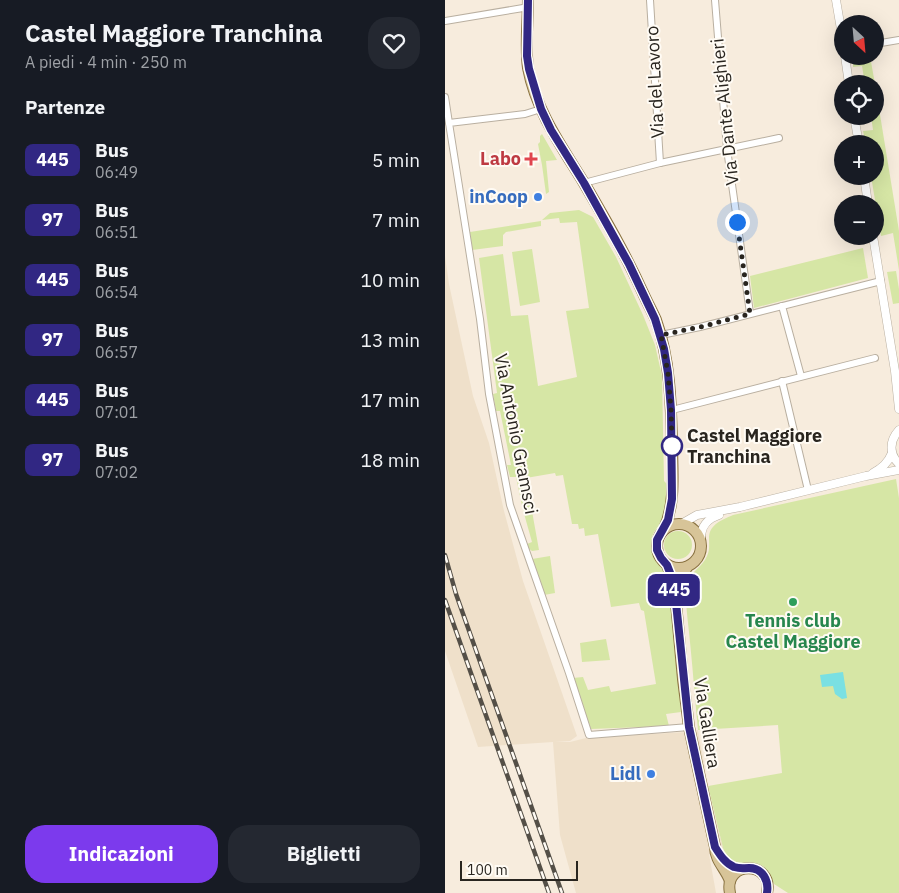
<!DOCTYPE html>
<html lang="it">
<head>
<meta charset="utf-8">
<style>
  :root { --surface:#171b24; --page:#242831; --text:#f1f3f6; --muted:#9ea1a6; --accent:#7c3aed }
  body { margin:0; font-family:"IBM Plex Sans",sans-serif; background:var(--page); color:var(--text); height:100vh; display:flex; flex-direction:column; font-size:19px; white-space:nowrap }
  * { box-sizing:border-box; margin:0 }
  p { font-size:16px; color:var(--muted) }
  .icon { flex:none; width:28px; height:28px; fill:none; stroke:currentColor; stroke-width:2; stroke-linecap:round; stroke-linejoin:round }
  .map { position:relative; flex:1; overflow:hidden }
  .details { display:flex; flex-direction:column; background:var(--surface); width:445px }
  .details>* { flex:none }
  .badge { padding:0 10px; border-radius:8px; font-size:18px; line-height:32px }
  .needle { width:32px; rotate:154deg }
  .buttons { position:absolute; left:389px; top:15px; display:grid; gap:10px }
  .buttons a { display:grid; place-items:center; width:50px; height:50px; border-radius:50%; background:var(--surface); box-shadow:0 5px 20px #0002; font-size:25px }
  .scale { position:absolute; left:15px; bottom:12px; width:118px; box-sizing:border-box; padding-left:5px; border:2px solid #29251f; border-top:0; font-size:14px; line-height:18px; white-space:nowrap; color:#29251f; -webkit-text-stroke:4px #fffbf4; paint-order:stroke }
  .you { position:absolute; width:25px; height:25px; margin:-12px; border:4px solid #fff; border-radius:50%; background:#1a73e8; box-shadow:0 0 0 8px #1a73e833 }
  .map>.badge { position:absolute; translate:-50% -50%; box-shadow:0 0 0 2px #fff }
  h2 { padding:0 25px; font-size:19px; line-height:45px }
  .round { display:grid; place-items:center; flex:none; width:52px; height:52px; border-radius:20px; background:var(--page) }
  .headline { display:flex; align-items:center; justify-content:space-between; height:85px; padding:0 25px }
  h1 { font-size:24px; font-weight:700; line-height:38px }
  .action { display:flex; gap:10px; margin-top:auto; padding:10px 25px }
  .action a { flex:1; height:58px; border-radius:20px; background:var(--accent); color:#fff; font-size:20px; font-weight:700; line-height:58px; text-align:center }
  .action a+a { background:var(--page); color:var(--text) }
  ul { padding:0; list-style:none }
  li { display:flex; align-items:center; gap:15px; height:60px; padding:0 25px }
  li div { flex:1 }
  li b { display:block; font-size:19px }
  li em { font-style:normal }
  li .badge { min-width:55px; font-weight:700; text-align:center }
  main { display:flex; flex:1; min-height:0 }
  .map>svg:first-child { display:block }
  .built { fill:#efe0ca }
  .green { fill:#d6e6a5 }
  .water { fill:#7ae0e2 }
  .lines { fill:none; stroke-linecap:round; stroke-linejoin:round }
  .minor-casing { stroke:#b9afa0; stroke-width:8 }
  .tertiary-casing { stroke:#b9afa0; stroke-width:9 }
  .primary-casing { stroke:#897241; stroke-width:12 }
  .minor { stroke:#fff; stroke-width:6 }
  .tertiary { stroke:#fff; stroke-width:8 }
  .primary { stroke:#d7c498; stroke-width:10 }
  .rail-casing { stroke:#544f47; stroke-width:4.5 }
  .rail { stroke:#fffbf4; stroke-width:2.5; stroke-dasharray:8; stroke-linecap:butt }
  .line-casing { stroke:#fff; stroke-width:11 }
  .line { stroke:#312783; stroke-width:8 }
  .walk { stroke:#29251f; stroke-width:5; stroke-dasharray:0 9 }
  .health-dot { fill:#e0444e; stroke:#fffbf4; stroke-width:2 }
  .shop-dot { fill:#3f7fe0; stroke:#fffbf4; stroke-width:2 }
  .stop-dot { fill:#fff; stroke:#312783; stroke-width:2.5 }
  .leisure-dot { fill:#2e9e5b; stroke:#fffbf4; stroke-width:2 }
  .labels { text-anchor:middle; stroke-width:4; stroke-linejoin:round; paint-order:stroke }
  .street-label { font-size:18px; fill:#29251f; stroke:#fffbf4 }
  .health-label { font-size:18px; font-weight:bold; fill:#be3a42; stroke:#fffbf4; text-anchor:end }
  .shop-label { font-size:18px; font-weight:bold; fill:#366cbe; stroke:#fffbf4; text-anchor:end }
  .stop-label { font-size:18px; font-weight:bold; fill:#29251f; stroke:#fffbf4; text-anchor:start }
  .leisure-label { font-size:18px; font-weight:bold; fill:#27864d; stroke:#fffbf4 }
</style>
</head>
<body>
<main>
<section class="details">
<div class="headline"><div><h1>Castel Maggiore Tranchina</h1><p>A piedi · 4 min · 250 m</p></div><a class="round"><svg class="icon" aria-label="heart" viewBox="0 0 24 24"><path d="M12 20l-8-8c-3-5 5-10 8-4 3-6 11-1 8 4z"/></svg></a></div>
<h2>Partenze</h2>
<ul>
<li><span class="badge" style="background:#312783;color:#fff">445</span><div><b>Bus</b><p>06:49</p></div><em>5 min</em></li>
<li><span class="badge" style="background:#312783;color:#fff">97</span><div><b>Bus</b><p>06:51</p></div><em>7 min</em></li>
<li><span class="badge" style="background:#312783;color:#fff">445</span><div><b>Bus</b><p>06:54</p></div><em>10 min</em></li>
<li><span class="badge" style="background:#312783;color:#fff">97</span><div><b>Bus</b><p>06:57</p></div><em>13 min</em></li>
<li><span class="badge" style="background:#312783;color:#fff">445</span><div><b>Bus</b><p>07:01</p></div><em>17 min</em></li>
<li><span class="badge" style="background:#312783;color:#fff">97</span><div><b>Bus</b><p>07:02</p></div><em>18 min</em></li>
</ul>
<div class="action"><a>Indicazioni</a><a>Biglietti</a></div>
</section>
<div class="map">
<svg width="454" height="893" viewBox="0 0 454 893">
  <rect width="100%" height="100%" fill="#f7ecdd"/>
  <!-- built -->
  <polygon class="built" points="0,256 4,284 28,396 44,443 59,511 78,581 132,736 125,741 110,742 125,742 141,738 241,732 253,730 263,786 279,852 264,854 271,893 131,893 115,835 108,742 33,747 0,651"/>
  <!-- green -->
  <g class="green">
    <polygon points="412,56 425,56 430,84 420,84 417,66 408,67 408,60"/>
    <polygon points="430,84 454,231 454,270 448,233 436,236 426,176 430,176 430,144 421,144 418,131 428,130 426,116 430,116"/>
    <polygon points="97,134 112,160 101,161 104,192 101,194 97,165 93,144 95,142 95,136"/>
    <polygon points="134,210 148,217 171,257 198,315 210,345 217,376 219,481 222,484 221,516 209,532 207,537 207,548 210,557 222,572 226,583 227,608 236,712 221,714 224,726 146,729 128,678 138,677 143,690 164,686 166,692 211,684 199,611 196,610 194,603 166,607 153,534 140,536 139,528 134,529 133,524 127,524 118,475 111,476 110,473 81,478 94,550 87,551 83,548 82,544 87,542 78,510 71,477 65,477 62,465 66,465 55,411 51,411 48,394 52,393 34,258 58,254 66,316 83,315 93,386 132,377 121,311 144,308 132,222 115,223 114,218 97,220 105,213"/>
    <polygon points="96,221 96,226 61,232 58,235 58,246 27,250 25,232"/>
    <polygon points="418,248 423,278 309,308 305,276"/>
    <polygon points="87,249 95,302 75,306 67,252"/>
    <polygon points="451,271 454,289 454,303 448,304 442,272"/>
    <path d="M 451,479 L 454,498 L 454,893 L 343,893 L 329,884 L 324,872 L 318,866 L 310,863 L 295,863 L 288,861 L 279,852 L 263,786 L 337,773 L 333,725 L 253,730 C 250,701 248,671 245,642 C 244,627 238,594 243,581 C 247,571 258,566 262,556 C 265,550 264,544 264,537 C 265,524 277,520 288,515 Z"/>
    <circle cx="233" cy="545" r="14"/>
    <polygon points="105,556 110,593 99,595 87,559"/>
    <polygon points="161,639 165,660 137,662 135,643"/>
  </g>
  <!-- water -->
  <polygon class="water" points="398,672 402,698 397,699 390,694 388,686 377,687 375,675"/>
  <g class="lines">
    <!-- minor casing -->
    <g class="minor-casing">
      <g id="minor">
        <polyline points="205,0 215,163"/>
        <polyline points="270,0 282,149 305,313"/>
        <polyline points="0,21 78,8 83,9"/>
        <polyline points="430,44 454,40"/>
        <polyline points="0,97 4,123"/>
        <polyline points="96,109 80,114 4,123 35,319 44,394 65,505 124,673 144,735 244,727"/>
        <polyline points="139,183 215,163 334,138"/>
        <polyline points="337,306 356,376"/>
        <polyline points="216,335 255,327 436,281"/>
        <polyline points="337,381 363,490"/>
        <polyline points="227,410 430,358"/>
      </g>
    </g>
    <!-- tertiary casing -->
    <g class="tertiary-casing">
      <g id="tertiary">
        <polyline points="391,0 398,41"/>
        <polyline points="400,56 404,84"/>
        <polyline points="409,116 414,144"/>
        <polyline points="419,176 423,204"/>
        <polyline points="428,236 450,371 454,409"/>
        <path d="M 454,430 C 444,441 444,454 454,464"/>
        <path d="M 428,473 C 437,468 443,463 447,453"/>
        <polyline points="238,523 252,515 295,507 421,476 454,470"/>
        <path d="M 256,538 C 256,526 262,519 274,515"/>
      </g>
    </g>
    <!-- primary casing -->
    <g class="primary-casing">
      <g id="primary">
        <path d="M 83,0 C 83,22 80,46 83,68 C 91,111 117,147 139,183 C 160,219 181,255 198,293 C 202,302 207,311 211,320 C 225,359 226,402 227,443 C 227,471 231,502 219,529"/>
        <circle cx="234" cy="546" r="22"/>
        <path d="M 222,565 L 227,578 L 231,603 L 238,679 L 244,727 L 270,847 C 270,861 281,869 285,881"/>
        <polyline points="233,594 235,581 242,567"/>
        <path d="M 285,893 C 278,860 329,860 322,893"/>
      </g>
    </g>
    <!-- minor -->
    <use href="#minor" class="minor"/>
    <!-- tertiary -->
    <use href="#tertiary" class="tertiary"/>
    <!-- primary -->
    <use href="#primary" class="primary"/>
    <!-- rail casing -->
    <g class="rail-casing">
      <g id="rail">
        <polyline points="0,555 11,594 117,893"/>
        <polyline points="0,600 104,893"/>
      </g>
    </g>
    <!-- rail -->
    <use href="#rail" class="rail"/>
  </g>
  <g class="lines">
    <!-- line casing -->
    <g class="line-casing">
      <path id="line" d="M 83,0 L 82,56 L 84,69 L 96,109 L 106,130 L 139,183 L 184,264 L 210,319 L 219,349 L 223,373 L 226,410 L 227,499 L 223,520 L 212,540 L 212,550 L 216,558 L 222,565 L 227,578 L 231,603 L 244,727 L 270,847 C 275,855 280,863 289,867 C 296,869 298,868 304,868 C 318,868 324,881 322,893"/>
    </g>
    <!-- line -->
    <use href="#line" class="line"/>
    <!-- walk -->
    <polyline class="walk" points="227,446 226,410 223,373 216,335 255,327 305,314 292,222"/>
  </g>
  <!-- markers -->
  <path class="health-dot" d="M83.5 151.5h5v5h5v5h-5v5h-5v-5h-5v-5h5z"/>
  <g class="shop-dot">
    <circle cx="93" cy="197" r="5"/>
    <circle cx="206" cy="774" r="5"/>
  </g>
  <circle class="stop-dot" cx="227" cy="446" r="10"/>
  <circle class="leisure-dot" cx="348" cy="602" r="5"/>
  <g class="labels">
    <!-- street labels -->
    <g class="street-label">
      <text transform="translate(210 82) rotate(-93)" y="6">Via del Lavoro</text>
      <text transform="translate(280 112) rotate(-96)" y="6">Via Dante Alighieri</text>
      <text transform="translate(71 434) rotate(79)" y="6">Via Antonio Gramsci</text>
      <text transform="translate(262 723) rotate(81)" y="6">Via Galliera</text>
    </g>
    <!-- health labels -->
    <g class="health-label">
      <text x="76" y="165">Labo</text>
    </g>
    <!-- shop labels -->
    <g class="shop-label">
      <text x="83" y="203">inCoop</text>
      <text x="196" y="780">Lidl</text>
    </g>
    <!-- stop labels -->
    <g class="stop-label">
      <text x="242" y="442">Castel Maggiore<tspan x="242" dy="21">Tranchina</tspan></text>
    </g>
    <!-- leisure labels -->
    <g class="leisure-label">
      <text x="348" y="627">Tennis club<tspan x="348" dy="21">Castel Maggiore</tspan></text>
    </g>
  </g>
</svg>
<div class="buttons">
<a><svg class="needle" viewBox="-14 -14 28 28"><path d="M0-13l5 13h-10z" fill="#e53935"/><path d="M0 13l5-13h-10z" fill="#9ea1a6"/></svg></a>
<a><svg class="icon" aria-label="locate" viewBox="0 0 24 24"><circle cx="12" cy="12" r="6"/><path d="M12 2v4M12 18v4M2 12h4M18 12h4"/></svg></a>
<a>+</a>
<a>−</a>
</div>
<div class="scale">100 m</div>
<div class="you" style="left:292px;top:222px"></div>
<b class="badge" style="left:229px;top:590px;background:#312783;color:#fff">445</b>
</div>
</main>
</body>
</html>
